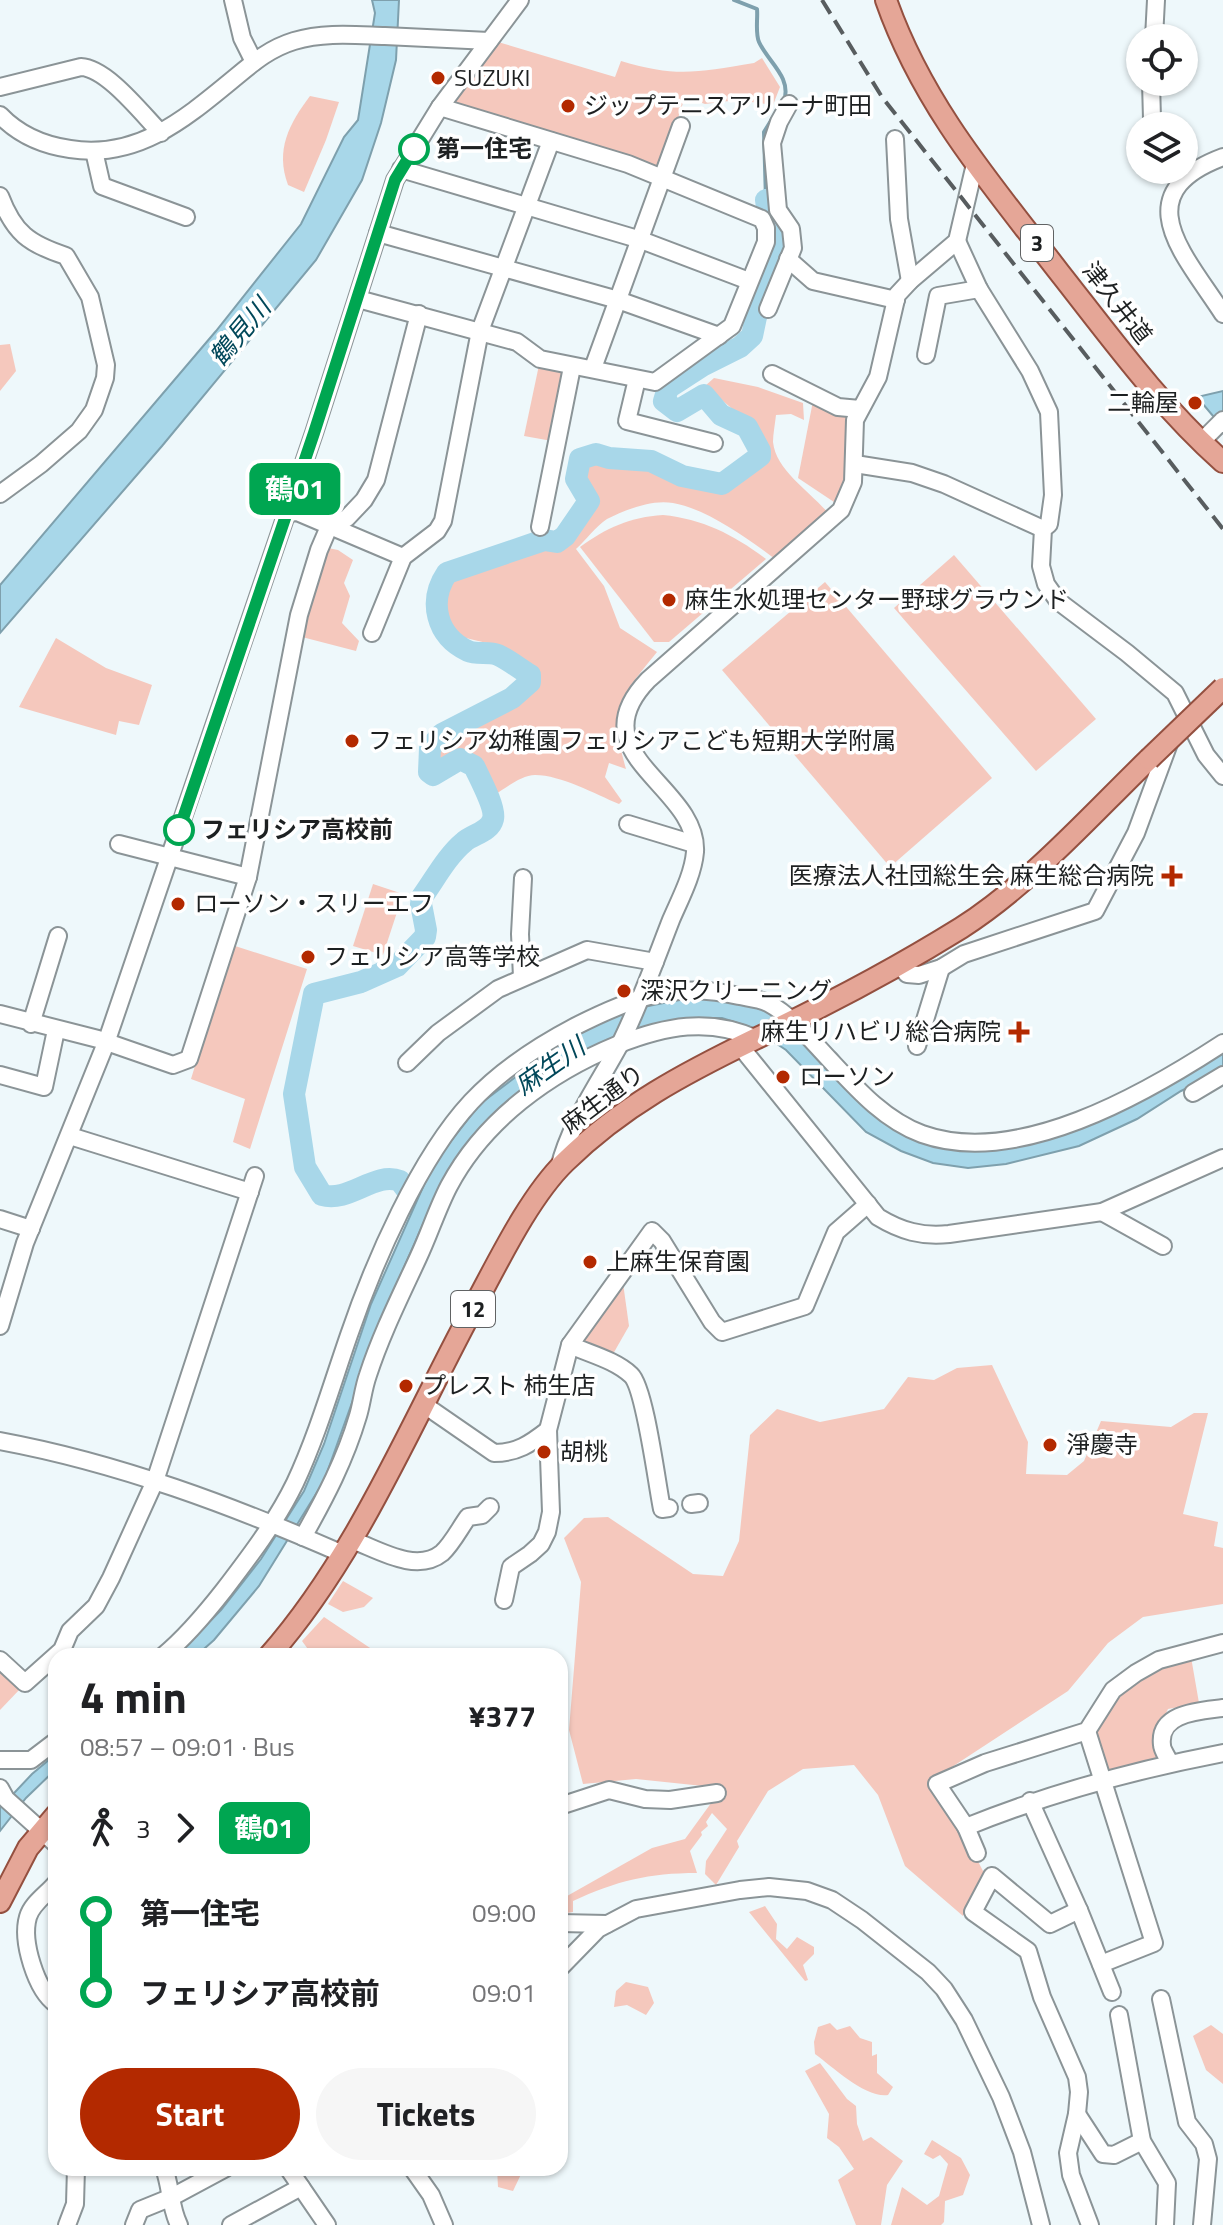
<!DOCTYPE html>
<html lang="en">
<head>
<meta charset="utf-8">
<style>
  :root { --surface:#fff; --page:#f6f6f6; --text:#202124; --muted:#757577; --accent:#b32900 }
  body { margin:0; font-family:"Titillium Web","Noto Sans JP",sans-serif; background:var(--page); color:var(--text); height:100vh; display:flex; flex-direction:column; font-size:30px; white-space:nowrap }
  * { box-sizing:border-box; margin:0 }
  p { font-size:26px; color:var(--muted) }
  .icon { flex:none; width:44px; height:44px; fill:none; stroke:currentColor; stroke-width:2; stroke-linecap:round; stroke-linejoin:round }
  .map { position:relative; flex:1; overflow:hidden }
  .sheet { position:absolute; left:48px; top:1648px; width:520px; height:528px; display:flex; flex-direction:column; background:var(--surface); border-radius:24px; box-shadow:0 2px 6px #0004 }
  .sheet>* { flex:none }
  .badge { padding:0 16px; border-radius:12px; font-size:28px; line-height:52px }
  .tools { position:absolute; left:1126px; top:24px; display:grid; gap:16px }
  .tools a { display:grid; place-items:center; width:72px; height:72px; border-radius:50%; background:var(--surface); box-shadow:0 2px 6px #0004; font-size:40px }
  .map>.badge { position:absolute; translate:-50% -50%; box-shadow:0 0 0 4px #fff }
  .legs { display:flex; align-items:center; gap:12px; height:88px; padding:0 32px; font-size:26px }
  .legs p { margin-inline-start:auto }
  .head { display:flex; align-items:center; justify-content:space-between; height:136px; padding:0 32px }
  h1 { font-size:44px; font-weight:700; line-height:60px }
  .button { display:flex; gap:16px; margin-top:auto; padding:16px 32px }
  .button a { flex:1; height:92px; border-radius:48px; background:var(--accent); color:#fff; font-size:32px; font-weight:700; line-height:92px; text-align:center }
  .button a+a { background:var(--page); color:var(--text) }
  ul { padding:0 32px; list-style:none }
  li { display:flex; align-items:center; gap:28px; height:80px; font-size:30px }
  li i { display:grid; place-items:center; width:12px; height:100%; margin:0 10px; background:currentColor }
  li i::after { content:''; width:20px; height:20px; margin:-10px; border:6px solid; border-radius:50%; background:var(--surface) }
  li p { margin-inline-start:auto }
  li:first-child i { background:linear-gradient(#0000 50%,currentColor 0) }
  li:last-child i { background:linear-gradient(currentColor 50%,#0000 0) }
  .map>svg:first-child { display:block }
  .green { fill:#f5c8bd }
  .water { fill:#a8d7e9; stroke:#7ea0ad; stroke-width:2 }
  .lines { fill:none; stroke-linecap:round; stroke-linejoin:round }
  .stream { stroke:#7ea0ad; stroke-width:4 }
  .river { stroke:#a8d7e9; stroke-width:22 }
  .minor-casing { stroke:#8b9497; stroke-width:20 }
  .major-casing { stroke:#945040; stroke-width:24 }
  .minor { stroke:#fff; stroke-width:16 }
  .major { stroke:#e5a697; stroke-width:20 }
  .rail { stroke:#585d5f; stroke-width:4; stroke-dasharray:16 8; stroke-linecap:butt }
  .major-bridge-casing { stroke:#945040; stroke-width:24; stroke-linecap:butt }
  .major-bridge { stroke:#e5a697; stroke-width:20 }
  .line-1-casing { stroke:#fff; stroke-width:18 }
  .line-1 { stroke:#00a651; stroke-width:12 }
  .poi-dot { fill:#b32900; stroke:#fff; stroke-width:3 }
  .stop-1-dot { fill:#fff; stroke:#00a651; stroke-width:4 }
  .labels { text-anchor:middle; stroke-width:7; stroke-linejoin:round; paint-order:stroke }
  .shield { fill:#fff; stroke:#616364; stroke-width:2 }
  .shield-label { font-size:22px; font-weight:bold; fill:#1d2021 }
  .poi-label { font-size:24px; fill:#1d2021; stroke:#fff; text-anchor:start }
  .stop-label { font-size:24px; font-weight:bold; fill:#1d2021; stroke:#fff; text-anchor:start }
  .street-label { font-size:24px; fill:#1d2021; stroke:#fff }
  .water-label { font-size:26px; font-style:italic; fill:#02485a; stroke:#fff }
</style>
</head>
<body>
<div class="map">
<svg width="1223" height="2225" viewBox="0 0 1223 2225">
  <rect width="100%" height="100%" fill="#eef8fb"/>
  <!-- green -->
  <g class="green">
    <path d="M 498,42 L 615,77 L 621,61 C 677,78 698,72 754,63 L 762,58 L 780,87 L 773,105 L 737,100 L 705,104 L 685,97 L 660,172 L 454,107 L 454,100 Z"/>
    <path d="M 310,96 L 339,102 L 326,140 L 304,192 L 288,185 C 275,150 289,124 310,96 Z"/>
    <polygon points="10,344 16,371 0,391 0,345"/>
    <polygon points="539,365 565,373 552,441 524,436"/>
    <path d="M 714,378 L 758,387 L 803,403 L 804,420 L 791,414 L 776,415 C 775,424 773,434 773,442 C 776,471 811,492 829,514 L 775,559 C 747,538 707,509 673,503 C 652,499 625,510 607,519 C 596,526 586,540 576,549 L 604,586 L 620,628 L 657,652 C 618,701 608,706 626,769 L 609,763 L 605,777 L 622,801 L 619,804 C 595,794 561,775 535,775 C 522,775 507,787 496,794 L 483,766 L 469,754 L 453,755 L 436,769 L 433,758 L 437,743 L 459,730 L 470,732 C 482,691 520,709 535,688 C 538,684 538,679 539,675 C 524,658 508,650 487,643 C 472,639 459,639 448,627 C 441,620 442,606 444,597 C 445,592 445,584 447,579 C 458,555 509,547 532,552 L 541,544 L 558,547 L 591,497 L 581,482 L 584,465 L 598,462 L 648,466 L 684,480 L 724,485 L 757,459 L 766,458 L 754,427 L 705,386 Z"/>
    <polygon points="813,401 852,412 847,483 837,504 798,478"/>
    <path d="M 663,515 C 703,519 734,535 766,559 L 669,642 L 654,642 L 580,547 C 606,528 630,517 663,515 Z"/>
    <polygon points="328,548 338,550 353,560 344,583 350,596 342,623 359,641 356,651 302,637 312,591"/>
    <polygon points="954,555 1096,719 1036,771 894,608"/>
    <polygon points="825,582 992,778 890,867 722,670"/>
    <polygon points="56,638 106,668 152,685 139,725 119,721 116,735 19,707"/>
    <polygon points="373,884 403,894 383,955 353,946"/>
    <polygon points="232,945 307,969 250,1149 233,1142 245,1099 191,1079"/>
    <polygon points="623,1283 629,1326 613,1354 581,1340"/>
    <path d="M 992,1365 L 1028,1442 L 1026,1474 L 1067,1475 L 1084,1461 L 1101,1421 L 1171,1427 L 1194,1413 L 1208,1413 L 1183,1514 L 1218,1522 L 1214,1546 L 1223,1548 L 1223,1604 L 1143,1617 L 1108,1643 L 1068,1691 L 929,1782 L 961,1828 L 984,1873 L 963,1916 L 905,1866 L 878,1795 L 854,1765 L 803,1769 L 768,1791 L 737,1841 L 739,1847 L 716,1885 L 705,1874 L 706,1861 L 727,1829 L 712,1813 L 706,1822 L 708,1826 L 701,1832 L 702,1835 L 690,1851 L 697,1873 C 649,1873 616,1881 573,1901 L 573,1912 L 560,1914 L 560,1900 L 652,1848 L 685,1839 L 722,1788 L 636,1779 L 583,1784 L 569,1730 L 581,1582 L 564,1538 L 584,1518 L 608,1517 L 693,1574 L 723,1576 L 739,1541 L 750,1435 L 777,1409 L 820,1422 L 884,1409 L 908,1377 L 934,1380 L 957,1368 Z"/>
    <polygon points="343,1581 373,1598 364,1607 343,1612 328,1604"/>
    <polygon points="324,1617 382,1656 313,1656 302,1641"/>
    <path d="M 1191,1657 L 1199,1703 L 1168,1709 L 1157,1732 L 1162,1762 L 1107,1774 L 1091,1732 C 1120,1692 1143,1671 1191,1657 Z"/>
    <polygon points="0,1668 21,1688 0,1710"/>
    <polygon points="765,1906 777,1924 776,1939 787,1949 797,1937 814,1947 814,1954 803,1965 808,1980 805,1981 749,1912"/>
    <polygon points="626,1982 648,1987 654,2003 646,2015 627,2005 614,2007 616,1991"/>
    <path d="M 830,2023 L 837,2030 L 850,2026 L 860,2038 L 872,2042 L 872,2056 L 877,2054 L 877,2073 L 893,2087 L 888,2095 C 865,2098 833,2067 815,2054 L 814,2042 L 818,2027 Z"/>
    <polygon points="1211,2025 1223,2034 1223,2084 1206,2070 1193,2036"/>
    <polygon points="820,2063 847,2099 856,2106 857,2124 863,2141 871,2137 903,2161 887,2185 881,2225 856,2225 838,2180 854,2169 839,2147 827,2138 829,2114 805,2071"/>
    <polygon points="932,2140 961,2158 970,2175 963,2195 945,2201 944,2222 941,2225 891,2225 902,2187 927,2205 939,2196 948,2164 940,2155 933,2159 924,2154"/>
    <polygon points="497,2168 524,2168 513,2191 498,2187"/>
  </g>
  <!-- water -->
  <g class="water">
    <polygon points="372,0 399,0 396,60 381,123 362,180 316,260 162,446 0,633 0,585 216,331 301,224 344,137 358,120 375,13"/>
    <polygon points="1223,391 1223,412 1219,416 1213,416 1197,397"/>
    <polygon points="684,999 724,999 768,1011 792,1028 908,1135 1034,1139 1223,1052 1223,1071 1181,1091 1137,1119 1079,1146 1006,1164 968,1168 933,1163 901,1151 866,1132 786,1050 753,1028 722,1018 688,1018 655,1025 547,1074 430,1208 384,1313 324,1481 259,1586 214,1640 196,1656 176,1656 221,1610 261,1559 304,1491 324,1444 371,1304 431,1169 451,1141 480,1104 555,1047 623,1011"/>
    <polygon points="56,1754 56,1769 26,1798 0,1831 0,1808 32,1774"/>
  </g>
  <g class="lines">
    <!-- stream -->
    <g class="stream">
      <path d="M 734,0 L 757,9 C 758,18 755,33 759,42 C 768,62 792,77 784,101"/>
      <polyline points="766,200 764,132 777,111"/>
    </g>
    <!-- river -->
    <path class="river" d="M 406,1189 L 400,1181 C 375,1171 349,1203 322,1195 L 305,1167 L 294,1094 L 314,994 L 361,982 L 397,966 L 425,937 L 426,930 L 421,904 L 422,897 C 435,879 447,856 464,842 C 473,834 490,832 493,819 C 496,808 479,777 474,766 L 460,759 L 433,775 L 429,772 L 430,748 L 442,734 L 512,698 L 530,682 L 530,675 C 520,669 509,660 498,655 C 489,651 477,655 468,651 C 436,636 428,601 447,573 L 544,540 L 557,542 L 565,536 L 589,501 L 576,479 L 580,459 L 596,454 L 609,458 L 651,461 L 682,476 L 722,484 L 760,456 L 760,451 L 747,427 L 721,415 L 704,395 L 677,411 L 664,401 L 668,388 L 702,366 L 740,347 L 752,336 L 756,317 L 783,250 L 779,226 L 768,214 L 766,200"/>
    <!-- minor casing -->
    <g class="minor-casing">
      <g id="minor">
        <polyline points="233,0 242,38 254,62"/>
        <polyline points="1154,38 1156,0"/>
        <polyline points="1151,82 1152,119 1157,126"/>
        <path d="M 0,87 L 81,67 C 107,68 143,115 161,133"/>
        <path d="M 0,115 C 19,135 42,145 70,149 C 139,160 187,117 237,76 C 255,61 271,48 294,41 C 324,32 354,35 385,36 C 420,38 454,39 489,41"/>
        <polyline points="895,139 899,219 910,281"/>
        <polyline points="94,151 102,186 186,217"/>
        <path d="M 1223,157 C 1124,194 1185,255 1223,314"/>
        <polyline points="401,169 641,240 749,281"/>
        <path d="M 0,196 C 14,233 29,244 66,256 L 90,297 L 106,365 L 105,378 L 94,410 L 79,431 L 41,464 L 0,494"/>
        <polyline points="378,233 618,300 719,336"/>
        <polyline points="957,241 979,289 1030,371 1049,412 1053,495 1049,524 1043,529 1041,566 1046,584 1058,601 1127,653 1175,693 1206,755 1223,776"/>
        <polyline points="788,259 813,281 896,300"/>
        <polyline points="358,299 517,342 540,359 655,382 732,326 766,242 766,228 762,219 628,164 440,107"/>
        <polyline points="768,309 793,248 791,229 778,210 772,143 779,122 789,104"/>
        <polyline points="926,355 938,296 979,289"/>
        <polyline points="593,368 681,126"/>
        <polyline points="772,374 838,407 860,409"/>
        <polyline points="637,379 627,421 714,443"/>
        <polyline points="1201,442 1223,420"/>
        <polyline points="855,464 912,473 944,484 1043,529"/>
        <polyline points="287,513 297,512 403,557"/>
        <polyline points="540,527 572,367"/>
        <polyline points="372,633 403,557 437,531 443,521 480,331 551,141"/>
        <polyline points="628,824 694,844"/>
        <polyline points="119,844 248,877"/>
        <polyline points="899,964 907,974 919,975 941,968 964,954 1095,911 1136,833 1171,738"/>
        <polyline points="522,977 520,934 523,878"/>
        <polyline points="0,1014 98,1039 173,1065 189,1059 248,877 299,615 319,550 328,529 347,518 364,500 376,480 419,314"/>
        <polyline points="31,1024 58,936"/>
        <path d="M 740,1046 L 878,1217 C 901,1231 922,1237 949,1234 L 1102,1212 L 1223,1158"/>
        <polyline points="917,1046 941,968"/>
        <polyline points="407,1063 438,1033 498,989 587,950 655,962"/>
        <polyline points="0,1075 44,1087 56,1030"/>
        <polyline points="1193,1093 1223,1075"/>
        <polyline points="70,1136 250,1192"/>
        <path d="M 559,1168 C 570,1123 598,1085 620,1044 C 640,1004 655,961 671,920 C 680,899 693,875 695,852 C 699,786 576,755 648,680 L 841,510 L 853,482 L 855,420 L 878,377 L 897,295 L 910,281 L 957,241 L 975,164"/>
        <polyline points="1102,1212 1163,1246"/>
        <polyline points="0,1219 31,1229"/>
        <polyline points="0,1326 25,1243 106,1043 314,433 395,180 440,107 520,0"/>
        <path d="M 570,1345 C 590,1354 615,1360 631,1375 C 645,1388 657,1485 662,1509 L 669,1508"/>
        <path d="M 423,1404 L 494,1453 C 517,1453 530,1444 548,1430"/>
        <path d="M 0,1441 C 119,1463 233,1506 343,1554"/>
        <polyline points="691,1504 699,1503"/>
        <path d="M 303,1537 C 325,1498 345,1460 358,1416 C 362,1403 363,1389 368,1375 C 381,1335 400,1297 418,1258 C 429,1235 437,1209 449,1186 C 484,1120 549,1073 617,1045 C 665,1026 709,1017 757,1039"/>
        <path d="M 352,1540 C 377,1549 416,1574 442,1553 C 452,1544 460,1528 468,1517 L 482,1515 L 490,1507"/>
        <polyline points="504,1600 511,1567 530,1554 541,1544 547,1532 551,1512 548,1430 570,1345 652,1231 662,1241 712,1322 722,1332 805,1306 836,1232 868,1204"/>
        <path d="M 1223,1643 L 1159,1660 L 1136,1673 L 1113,1690 L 1087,1731 L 985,1763 L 937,1784 L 966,1827 C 1050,1793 1134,1770 1223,1753"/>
        <path d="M 163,1656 C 186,1637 206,1613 224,1590 C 250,1556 276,1522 295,1483 C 317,1436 332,1384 349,1335 C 374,1262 419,1158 471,1102 C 500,1071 536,1047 574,1027 C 631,998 674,981 739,996 C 749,998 760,999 768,1003 C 792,1016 811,1040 829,1059 C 856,1088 884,1120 922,1134 C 1017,1168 1145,1094 1223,1043"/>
        <polyline points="0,1660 25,1683 62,1650 70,1631 96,1606 111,1578 155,1481 255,1176"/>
        <polyline points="1087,1731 1154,1943 1101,1964"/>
        <polyline points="1,1760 31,1760 56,1741"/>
        <path d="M 1170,1763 C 1168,1758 1162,1750 1162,1745 C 1158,1712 1201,1711 1223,1708"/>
        <polyline points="0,1788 6,1799 56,1844"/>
        <polyline points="1030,1801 1079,1910 1112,1992"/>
        <polyline points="560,1806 609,1790 645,1799 670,1800 717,1793"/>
        <polyline points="966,1827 977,1853"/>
        <path d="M 56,1883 C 47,1894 32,1903 28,1917 C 21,1941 36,1990 56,2004"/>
        <polyline points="1079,1910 1050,1924 992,1876 973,1912 1028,1951 1042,1997 1077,2077 1079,2092 1077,2114 1068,2153 1071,2175 1090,2225"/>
        <polyline points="560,1923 607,1924"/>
        <polyline points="560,1968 598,1929 636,1909 740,1890 769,1887 807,1891 832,1900 862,1920 928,1972 944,1989 964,2020 1001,2097 1022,2152 1041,2225"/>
        <polyline points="1161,1999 1187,2122 1204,2144 1208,2159 1202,2225"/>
        <polyline points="1119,2015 1142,2141 1167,2183 1165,2225"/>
        <polyline points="1077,2114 1103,2154 1114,2155 1142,2141"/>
        <path d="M 164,2168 C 171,2187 170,2207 179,2225"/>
        <polyline points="288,2168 327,2225"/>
        <polyline points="412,2168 431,2195 444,2225"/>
        <polyline points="67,2225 75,2204 76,2168"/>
        <polyline points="134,2225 140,2210 172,2197 226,2168"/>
        <polyline points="231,2225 301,2187"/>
      </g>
    </g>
    <!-- major casing -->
    <g class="major-casing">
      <g id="major">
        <path d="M 886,0 C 923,106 992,185 1059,272 C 1111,338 1160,406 1223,462"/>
        <path d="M 269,1656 C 359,1554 413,1418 478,1299 C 501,1256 531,1195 565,1162 C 622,1106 685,1073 755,1039 C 825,1006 895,969 961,928 C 1030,884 1090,816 1149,759"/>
        <polyline points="0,1902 28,1848 56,1815"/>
      </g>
    </g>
    <!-- minor -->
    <use href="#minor" class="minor"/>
    <!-- major -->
    <use href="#major" class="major"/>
    <!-- rail -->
    <polyline class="rail" points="822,0 882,97 1223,529"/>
    <!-- major-bridge casing -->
    <g class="major-bridge-casing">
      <polyline id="major-bridge" points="1149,759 1223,688"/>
    </g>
    <!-- major-bridge -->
    <use href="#major-bridge" class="major-bridge"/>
  </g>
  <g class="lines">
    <!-- line-1 casing -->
    <g class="line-1-casing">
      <polyline id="line-1" points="179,830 314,433 395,180 414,149"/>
    </g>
    <!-- line-1 -->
    <use href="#line-1" class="line-1"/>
  </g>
  <!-- markers -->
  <g class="poi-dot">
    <circle cx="438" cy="78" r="8"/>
    <circle cx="568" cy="106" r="8"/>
    <circle cx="1195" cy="403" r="8"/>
    <circle cx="669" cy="600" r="8"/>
    <circle cx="352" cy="741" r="8"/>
    <path d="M1168 864h8v8h8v8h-8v8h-8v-8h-8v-8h8z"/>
    <circle cx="178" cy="904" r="8"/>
    <circle cx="308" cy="957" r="8"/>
    <circle cx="624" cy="991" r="8"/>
    <path d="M1015 1020h8v8h8v8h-8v8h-8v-8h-8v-8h8z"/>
    <circle cx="783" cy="1077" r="8"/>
    <circle cx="590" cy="1262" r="8"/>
    <circle cx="406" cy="1386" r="8"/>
    <circle cx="1050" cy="1445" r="8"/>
    <circle cx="544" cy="1452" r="8"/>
  </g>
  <g class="stop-1-dot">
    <circle cx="414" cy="149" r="14"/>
    <circle cx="179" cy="830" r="14"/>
  </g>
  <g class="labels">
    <!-- shield labels -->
    <g class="shield">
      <rect x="1021" y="225" width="32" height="36" rx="6"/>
      <rect x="451" y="1291" width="44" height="36" rx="6"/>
    </g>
    <g class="shield-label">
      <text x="1037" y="251">3</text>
      <text x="473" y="1317">12</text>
    </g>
    <!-- poi labels -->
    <g class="poi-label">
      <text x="454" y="86">SUZUKI</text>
      <text x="584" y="114">ジップテニスアリーナ町田</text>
      <text x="1179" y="411" text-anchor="end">二輪屋</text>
      <text x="685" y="608">麻生水処理センター野球グラウンド</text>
      <text x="368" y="749">フェリシア幼稚園フェリシアこども短期大学附属</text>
      <text x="1154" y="884" text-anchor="end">医療法人社団総生会 麻生総合病院</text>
      <text x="194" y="912">ローソン・スリーエフ</text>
      <text x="324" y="965">フェリシア高等学校</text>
      <text x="640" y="999">深沢クリーニング</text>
      <text x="1001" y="1040" text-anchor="end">麻生リハビリ総合病院</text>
      <text x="799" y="1085">ローソン</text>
      <text x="606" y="1270">上麻生保育園</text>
      <text x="422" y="1394">プレスト 柿生店</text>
      <text x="1066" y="1453">淨慶寺</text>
      <text x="560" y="1460">胡桃</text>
    </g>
    <!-- stop labels -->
    <g class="stop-label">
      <text x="436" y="157">第一住宅</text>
      <text x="201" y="838">フェリシア高校前</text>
    </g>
    <!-- street labels -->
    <g class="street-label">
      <text transform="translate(1117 303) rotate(52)" y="8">津久井道</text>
      <text transform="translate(603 1099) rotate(-37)" y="8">麻生通り</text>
    </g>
    <!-- water labels -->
    <g class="water-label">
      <text transform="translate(240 332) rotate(-50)" y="9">鶴見川</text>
      <text transform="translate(550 1066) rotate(-35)" y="9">麻生川</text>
    </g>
  </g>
</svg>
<div class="tools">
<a><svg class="icon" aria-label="locate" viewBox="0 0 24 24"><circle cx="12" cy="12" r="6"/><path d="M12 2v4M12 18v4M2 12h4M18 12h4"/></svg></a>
<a><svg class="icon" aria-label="layers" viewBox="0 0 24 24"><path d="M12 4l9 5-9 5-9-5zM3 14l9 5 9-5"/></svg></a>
</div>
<b class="badge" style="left:295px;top:489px;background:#00a651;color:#fff">鶴01</b>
<section class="sheet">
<div class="head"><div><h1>4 min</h1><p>08:57 – 09:01 · Bus</p></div><b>¥377</b></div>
<div class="legs"><svg class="icon" aria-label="walk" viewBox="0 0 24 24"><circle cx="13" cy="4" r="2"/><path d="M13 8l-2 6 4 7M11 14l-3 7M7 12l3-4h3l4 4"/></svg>3<svg class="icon" aria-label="forward" viewBox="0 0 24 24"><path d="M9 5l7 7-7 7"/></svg><b class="badge" style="background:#00a651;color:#fff">鶴01</b></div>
<ul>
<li><i style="color:#00a651"></i><b>第一住宅</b><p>09:00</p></li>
<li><i style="color:#00a651"></i><b>フェリシア高校前</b><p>09:01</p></li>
</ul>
<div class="button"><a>Start</a><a>Tickets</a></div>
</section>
</div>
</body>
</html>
